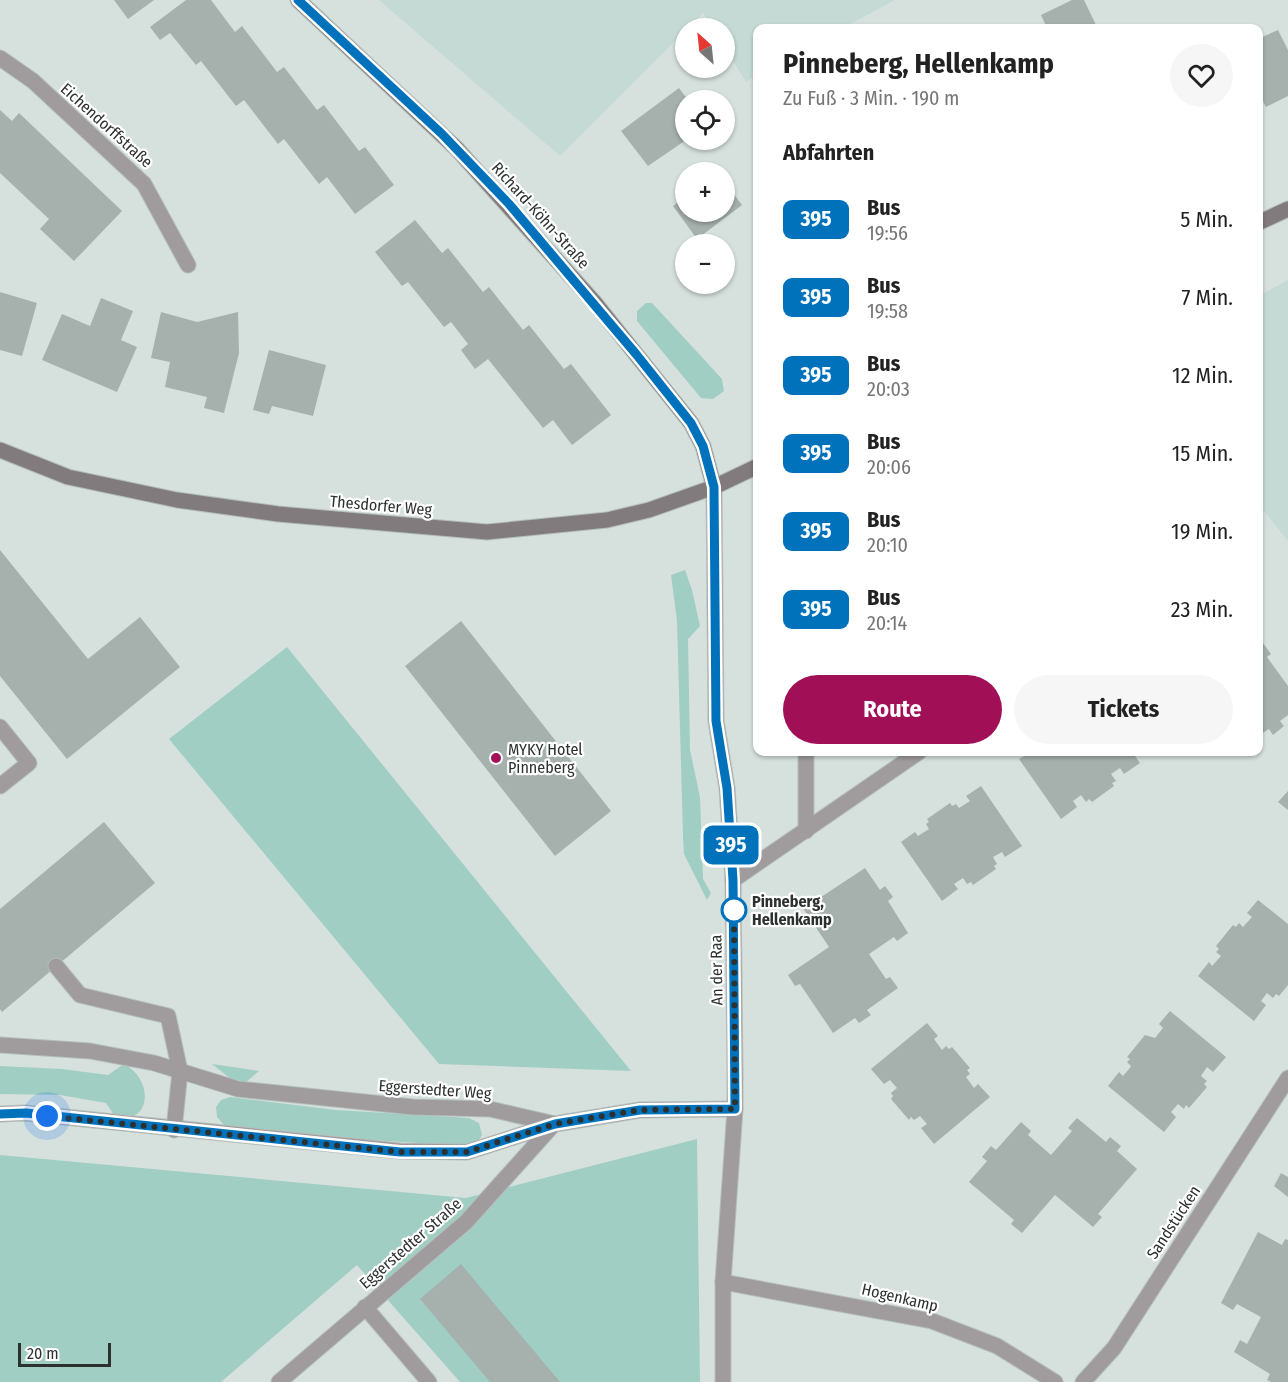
<!DOCTYPE html>
<html lang="de">
<head>
<meta charset="utf-8">
<style>
  :root { --surface:#fff; --page:#f6f6f6; --text:#222; --muted:#767676; --accent:#a11056 }
  body { margin:0; font-family:"Fira Sans Condensed",sans-serif; background:var(--page); color:var(--text); height:100vh; display:flex; flex-direction:column; font-size:22px; white-space:nowrap }
  * { box-sizing:border-box; margin:0 }
  p { font-size:20px; color:var(--muted) }
  .icon { flex:none; width:33px; height:33px; fill:none; stroke:currentColor; stroke-width:2; stroke-linecap:round; stroke-linejoin:round }
  .map { position:relative; flex:1; overflow:hidden }
  .side { position:absolute; left:753px; top:24px; width:510px; height:732px; display:flex; flex-direction:column; background:var(--surface); border-radius:12px; box-shadow:0 2px 4px #0004 }
  .side>* { flex:none }
  .badge { padding:0 12px; border-radius:9px; font-size:21px; line-height:39px }
  .needle { width:39px; rotate:333deg }
  .tools { position:absolute; left:675px; top:18px; display:grid; gap:12px }
  .tools a { display:grid; place-items:center; width:60px; height:60px; border-radius:50%; background:var(--surface); box-shadow:0 2px 4px #0004; font-size:30px }
  .scale { position:absolute; left:18px; bottom:15px; width:93px; box-sizing:border-box; padding-left:6px; border:3px solid #2c312f; border-top:0; font-size:16px; line-height:21px; white-space:nowrap; color:#2c312f; -webkit-text-stroke:4px #fff; paint-order:stroke }
  .you { position:absolute; width:30px; height:30px; margin:-15px; border:4px solid #fff; border-radius:50%; background:#1a73e8; box-shadow:0 0 0 9px #1a73e833 }
  .map>.badge { position:absolute; translate:-50% -50%; box-shadow:0 0 0 3px #fff }
  h2 { padding:0 30px; font-size:22px; line-height:54px }
  .round { display:grid; place-items:center; flex:none; width:63px; height:63px; border-radius:32px; background:var(--page) }
  .headline { display:flex; align-items:center; justify-content:space-between; height:102px; padding:0 30px }
  h1 { font-size:28px; font-weight:700; line-height:45px }
  .primary-button { display:flex; gap:12px; margin-top:auto; padding:12px 30px }
  .primary-button a { flex:1; height:69px; border-radius:36px; background:var(--accent); color:#fff; font-size:24px; font-weight:700; line-height:69px; text-align:center }
  .primary-button a+a { background:var(--page); color:var(--text) }
  ul { padding:0; list-style:none }
  li { display:flex; align-items:center; gap:18px; height:78px; padding:0 30px }
  li div { flex:1 }
  li b { display:block; font-size:22px }
  li em { font-style:normal }
  li .badge { min-width:66px; font-weight:700; text-align:center }
  .map>svg:first-child { display:block }
  .built { fill:#c5dad4 }
  .green { fill:#a1cec2 }
  .building { fill:#a6b0ad }
  .lines { fill:none; stroke-linecap:round; stroke-linejoin:round }
  .lane-casing { stroke:#b4bebb; stroke-width:17 }
  .street-casing { stroke:#b4bebb; stroke-width:17 }
  .secondary-casing { stroke:#b4bebb; stroke-width:17 }
  .lane { stroke:#a09b9c; stroke-width:15 }
  .street { stroke:#a09b9c; stroke-width:15 }
  .secondary { stroke:#827b7d; stroke-width:15 }
  .line-casing { stroke:#fff; stroke-width:14 }
  .line { stroke:#0072bc; stroke-width:9 }
  .walk { stroke:#2c312f; stroke-width:6; stroke-dasharray:0 10.8 }
  .poi-dot { fill:#a11056; stroke:#fff; stroke-width:2 }
  .stop-dot { fill:#fff; stroke:#0072bc; stroke-width:3 }
  .labels { text-anchor:middle; stroke-width:4.5; stroke-linejoin:round; paint-order:stroke }
  .street-label { font-size:16px; fill:#2c312f; stroke:#fff }
  .poi-label { font-size:16px; fill:#2c312f; stroke:#fff; text-anchor:start }
  .stop-label { font-size:16px; font-weight:bold; fill:#2c312f; stroke:#fff; text-anchor:start }
</style>
</head>
<body>
<div class="map">
<svg width="1288" height="1382" viewBox="0 0 1288 1382">
  <rect width="100%" height="100%" fill="#d6e1de"/>
  <!-- built -->
  <g class="built">
    <polygon points="379,0 895,0 843,28 758,28 757,75 746,82 725,48 724,28 713,28 703,13 560,156"/>
    <polygon points="1288,280 1288,541 1258,504 1259,296"/>
  </g>
  <!-- green -->
  <g class="green">
    <polygon points="646,303 652,303 722,379 724,391 713,399 701,398 637,321 637,311"/>
    <polygon points="685,570 692,590 700,626 688,639 690,750 700,797 703,879 711,893 707,900 684,854 683,836 677,621 671,575"/>
    <polygon points="287,647 631,1071 439,1064 169,739"/>
    <path d="M 124,1064 C 154,1080 152,1124 116,1118 L 106,1103 L 60,1095 L 0,1094 L 0,1066 L 62,1069 L 108,1075 Z"/>
    <polygon points="212,1064 259,1071 246,1082 231,1079"/>
    <polygon points="230,1097 336,1110 469,1118 479,1123 482,1135 478,1142 466,1146 325,1137 225,1126 217,1117 216,1107 221,1100"/>
    <polygon points="697,1139 700,1382 460,1382 357,1265 221,1382 0,1382 0,1155 466,1198"/>
  </g>
  <!-- building -->
  <g class="building">
    <polygon points="114,0 154,0 128,19"/>
    <polygon points="186,0 211,0 235,32 242,26 277,72 284,67 317,110 324,105 359,151 365,147 394,185 355,214 327,177 319,184 284,139 278,144 244,100 236,106 201,61 196,65 170,33 160,40 150,27"/>
    <polygon points="1072,0 1084,0 1097,27 1047,28 1041,15"/>
    <polygon points="1278,30 1288,50 1288,96 1266,107 1258,91 1258,39"/>
    <polygon points="679,88 688,100 686,100 686,140 648,166 621,131"/>
    <polygon points="0,110 12,121 19,113 122,211 74,261 40,229 49,219 0,173"/>
    <polygon points="724,181 742,205 697,239 673,206 686,196 686,212 724,212"/>
    <polygon points="415,220 442,253 448,248 483,292 489,287 523,330 529,325 564,369 571,364 611,415 572,445 553,420 543,428 488,359 475,369 461,350 468,344 451,322 444,327 408,282 402,286 375,252"/>
    <polygon points="0,292 37,303 22,356 0,350"/>
    <polygon points="101,298 133,311 121,340 137,347 117,392 42,360 62,314 90,326"/>
    <polygon points="161,312 197,322 238,312 239,353 224,413 204,408 207,397 165,387 170,362 151,358"/>
    <polygon points="269,350 326,365 313,416 272,406 269,414 253,410"/>
    <polygon points="0,550 88,659 140,617 180,667 67,759 0,676"/>
    <polygon points="461,621 611,811 555,856 405,666"/>
    <polygon points="1263,643 1271,654 1267,657 1288,686 1288,715 1280,721 1284,726 1273,735 1269,729 1258,736 1258,646"/>
    <polygon points="1031,752 1036,754 1040,752 1132,752 1140,763 1124,774 1120,768 1111,774 1116,781 1112,783 1114,786 1092,802 1089,799 1086,802 1081,795 1073,801 1077,807 1061,819 1019,759"/>
    <polygon points="981,786 1022,846 1005,857 1002,852 993,857 997,864 994,866 996,869 973,885 971,882 967,884 963,878 954,884 958,889 942,901 901,842 915,832 918,836 929,829 926,824 929,822 927,819 950,803 952,806 956,804 959,808 970,801 966,796"/>
    <polygon points="1288,791 1288,810 1278,802"/>
    <polygon points="104,822 155,883 2,1012 0,1009 0,909"/>
    <polygon points="865,868 880,890 885,886 893,897 888,901 908,933 897,941 894,937 869,954 886,979 890,977 898,988 867,1010 871,1015 859,1023 855,1018 833,1033 800,984 795,986 788,975 829,947 801,905 813,897 815,901"/>
    <polygon points="1258,900 1288,924 1288,985 1279,996 1276,994 1273,998 1267,993 1261,1001 1266,1005 1254,1021 1198,976 1209,962 1212,966 1221,956 1216,952 1219,949 1216,946 1233,925 1236,927 1239,923 1243,927 1252,917 1247,913"/>
    <polygon points="1170,1011 1226,1057 1213,1072 1207,1067 1201,1076 1207,1081 1204,1084 1207,1087 1189,1108 1186,1105 1184,1109 1178,1104 1171,1112 1176,1117 1164,1132 1108,1086 1119,1072 1123,1076 1129,1069 1131,1066 1127,1062 1130,1059 1127,1057 1145,1035 1155,1038 1163,1028 1159,1024"/>
    <polygon points="927,1023 938,1036 934,1039 942,1050 946,1046 949,1049 952,1047 970,1068 967,1070 970,1074 966,1077 974,1088 978,1084 990,1097 934,1144 921,1128 927,1124 920,1116 914,1120 911,1117 909,1120 891,1099 893,1096 891,1093 897,1088 890,1080 884,1084 871,1069"/>
    <polygon points="1077,1118 1106,1142 1110,1137 1121,1146 1117,1151 1137,1169 1098,1214 1102,1217 1093,1227 1055,1195 1022,1233 1011,1224 1014,1220 969,1182 987,1161 982,1157 991,1146 996,1150 1021,1122 1031,1131 1028,1135 1051,1155 1072,1131 1068,1128"/>
    <polygon points="1281,1173 1288,1177 1288,1197 1274,1186"/>
    <polygon points="1258,1232 1282,1245 1285,1239 1288,1240 1288,1382 1271,1382 1267,1380 1270,1374 1234,1352 1240,1340 1247,1344 1261,1317 1237,1304 1233,1310 1221,1303"/>
    <polygon points="461,1264 560,1382 490,1382 420,1299"/>
  </g>
  <g class="lines">
    <!-- lane casing -->
    <g class="lane-casing">
      <g id="lane">
        <polyline points="0,727 29,763 0,786"/>
        <polyline points="806,831 806,752"/>
        <polyline points="56,966 80,995 168,1016 180,1071"/>
        <polyline points="365,1307 429,1382"/>
      </g>
    </g>
    <!-- street casing -->
    <g class="street-casing">
      <g id="street">
        <polyline points="0,58 33,81 144,184 188,265"/>
        <polyline points="714,487 716,721 727,788 733,880 735,1074 735,1109 723,1282 723,1382"/>
        <polyline points="733,880 919,752"/>
        <polyline points="0,1045 90,1051 154,1063 238,1089 413,1107 490,1109 555,1124"/>
        <polyline points="0,1114 25,1113 400,1151 467,1152 555,1124 640,1110 735,1109"/>
        <polyline points="174,1130 180,1071"/>
        <polyline points="723,1282 932,1321 997,1346 1055,1382"/>
        <polyline points="279,1382 466,1222 554,1124"/>
        <polyline points="1083,1382 1114,1348 1288,1078"/>
      </g>
    </g>
    <!-- secondary casing -->
    <g class="secondary-casing">
      <g id="secondary">
        <polyline points="298,0 457,149 595,303 691,423 703,446 714,487"/>
        <polyline points="1258,223 1288,209"/>
        <polyline points="0,450 68,477 177,500 278,514 487,532 607,520 649,510 714,487 758,466"/>
      </g>
    </g>
    <!-- lane -->
    <use href="#lane" class="lane"/>
    <!-- street -->
    <use href="#street" class="street"/>
    <!-- secondary -->
    <use href="#secondary" class="secondary"/>
  </g>
  <g class="lines">
    <!-- line casing -->
    <g class="line-casing">
      <polyline id="line" points="0,1114 26,1113 400,1152 467,1152 555,1124 597,1117 640,1110 735,1109 733,880 727,788 716,721 714,487 703,446 691,423 636,354 509,204 442,134 298,0"/>
    </g>
    <!-- line -->
    <use href="#line" class="line"/>
    <!-- walk -->
    <polyline class="walk" points="47,1116 400,1152 467,1152 555,1124 597,1117 640,1110 735,1109 734,910"/>
  </g>
  <!-- markers -->
  <circle class="poi-dot" cx="496" cy="758" r="6"/>
  <circle class="stop-dot" cx="734" cy="910" r="12"/>
  <g class="labels">
    <!-- street labels -->
    <g class="street-label">
      <text transform="translate(107 125) rotate(42)" y="6">Eichendorffstraße</text>
      <text transform="translate(541 215) rotate(48)" y="6">Richard-Köhn-Straße</text>
      <text transform="translate(381 505) rotate(5)" y="6">Thesdorfer Weg</text>
      <text transform="translate(716 970) rotate(-91)" y="6">An der Raa</text>
      <text transform="translate(435 1089) rotate(4)" y="6">Eggerstedter Weg</text>
      <text transform="translate(1173 1222) rotate(-57)" y="6">Sandstücken</text>
      <text transform="translate(410 1243) rotate(-41)" y="6">Eggerstedter Straße</text>
      <text transform="translate(900 1297) rotate(13)" y="6">Hogenkamp</text>
    </g>
    <!-- poi labels -->
    <g class="poi-label">
      <text x="508" y="755">MYKY Hotel<tspan x="508" dy="18">Pinneberg</tspan></text>
    </g>
    <!-- stop labels -->
    <g class="stop-label">
      <text x="752" y="907">Pinneberg,<tspan x="752" dy="18">Hellenkamp</tspan></text>
    </g>
  </g>
</svg>
<div class="tools">
<a><svg class="needle" viewBox="-14 -14 28 28"><path d="M0-13l5 13h-10z" fill="#e53935"/><path d="M0 13l5-13h-10z" fill="#767676"/></svg></a>
<a><svg class="icon" aria-label="locate" viewBox="0 0 24 24"><circle cx="12" cy="12" r="6"/><path d="M12 2v4M12 18v4M2 12h4M18 12h4"/></svg></a>
<a>+</a>
<a>−</a>
</div>
<div class="scale">20 m</div>
<div class="you" style="left:47px;top:1116px"></div>
<b class="badge" style="left:731px;top:845px;background:#0072bc;color:#fff">395</b>
<section class="side">
<div class="headline"><div><h1>Pinneberg, Hellenkamp</h1><p>Zu Fuß · 3 Min. · 190 m</p></div><a class="round"><svg class="icon" aria-label="heart" viewBox="0 0 24 24"><path d="M12 20l-8-8c-3-5 5-10 8-4 3-6 11-1 8 4z"/></svg></a></div>
<h2>Abfahrten</h2>
<ul>
<li><span class="badge" style="background:#0072bc;color:#fff">395</span><div><b>Bus</b><p>19:56</p></div><em>5 Min.</em></li>
<li><span class="badge" style="background:#0072bc;color:#fff">395</span><div><b>Bus</b><p>19:58</p></div><em>7 Min.</em></li>
<li><span class="badge" style="background:#0072bc;color:#fff">395</span><div><b>Bus</b><p>20:03</p></div><em>12 Min.</em></li>
<li><span class="badge" style="background:#0072bc;color:#fff">395</span><div><b>Bus</b><p>20:06</p></div><em>15 Min.</em></li>
<li><span class="badge" style="background:#0072bc;color:#fff">395</span><div><b>Bus</b><p>20:10</p></div><em>19 Min.</em></li>
<li><span class="badge" style="background:#0072bc;color:#fff">395</span><div><b>Bus</b><p>20:14</p></div><em>23 Min.</em></li>
</ul>
<div class="primary-button"><a>Route</a><a>Tickets</a></div>
</section>
</div>
</body>
</html>
